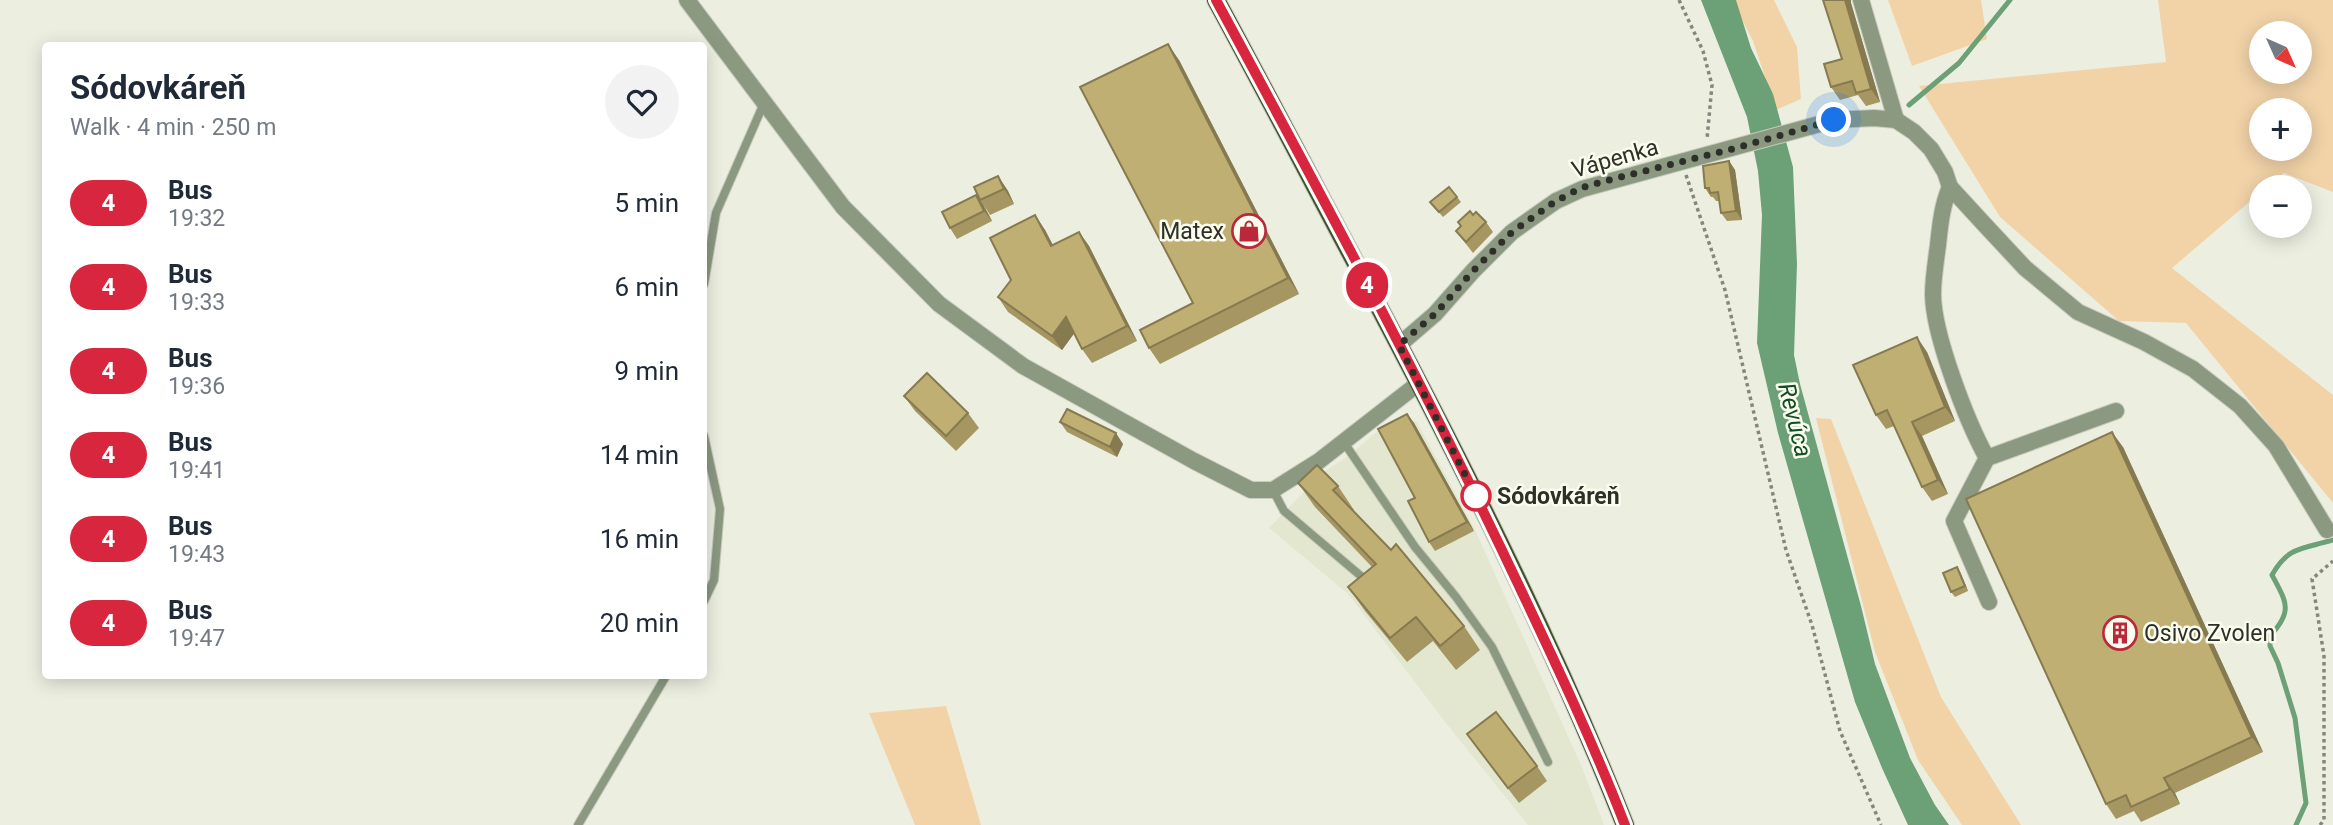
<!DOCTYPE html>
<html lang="en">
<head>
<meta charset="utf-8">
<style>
  :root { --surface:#fff; --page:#f2f2f3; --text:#1f2937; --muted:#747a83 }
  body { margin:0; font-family:Roboto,sans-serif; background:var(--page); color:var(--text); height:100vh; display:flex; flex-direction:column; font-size:26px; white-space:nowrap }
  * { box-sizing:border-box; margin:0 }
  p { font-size:23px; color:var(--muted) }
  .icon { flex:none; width:38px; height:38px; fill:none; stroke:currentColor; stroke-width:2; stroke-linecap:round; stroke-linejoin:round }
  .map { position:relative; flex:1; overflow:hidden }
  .panel { position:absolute; left:42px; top:42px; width:665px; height:637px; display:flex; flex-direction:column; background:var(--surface); border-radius:7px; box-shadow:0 4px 18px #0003 }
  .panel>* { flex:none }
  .badge { padding:0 14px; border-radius:23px; font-size:24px; line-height:46px }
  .needle { width:46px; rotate:135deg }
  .controls { position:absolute; left:2249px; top:21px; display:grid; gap:14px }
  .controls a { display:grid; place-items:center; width:63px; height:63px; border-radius:50%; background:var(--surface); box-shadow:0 4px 18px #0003; font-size:35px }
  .you { position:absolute; width:35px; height:35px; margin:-18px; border:5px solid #fff; border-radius:50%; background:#1a73e8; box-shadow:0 0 0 10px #1a73e833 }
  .map>.badge { position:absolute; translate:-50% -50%; box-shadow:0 0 0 4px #fff }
  .round { display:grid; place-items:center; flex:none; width:74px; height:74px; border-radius:37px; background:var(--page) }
  .overview { display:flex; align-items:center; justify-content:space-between; height:119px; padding:0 28px }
  h1 { font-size:33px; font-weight:700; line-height:52px }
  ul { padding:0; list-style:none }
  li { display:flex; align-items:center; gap:21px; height:84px; padding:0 28px }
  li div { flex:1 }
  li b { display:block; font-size:26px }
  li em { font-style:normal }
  li .badge { min-width:77px; font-weight:700; text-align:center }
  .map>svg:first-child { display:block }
  .built { fill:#e3e7d0 }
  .green { fill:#f2d3a8; fill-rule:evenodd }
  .water { fill:#6ca077 }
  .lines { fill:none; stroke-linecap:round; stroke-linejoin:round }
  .stream { stroke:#6ca077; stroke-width:5 }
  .service-casing { stroke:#caccbf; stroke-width:10 }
  .minor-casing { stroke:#caccbf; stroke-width:18 }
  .primary-casing { stroke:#caccbf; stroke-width:20 }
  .path { stroke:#85867d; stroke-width:3.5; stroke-dasharray:3.5 3.5; stroke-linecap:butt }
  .service { stroke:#8b9981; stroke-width:8 }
  .minor { stroke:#8b9981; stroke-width:16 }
  .primary { stroke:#3d542a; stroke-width:18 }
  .wall { fill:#a59662 }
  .shaded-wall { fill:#867a50 }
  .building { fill:#c0af72; stroke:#867a50; stroke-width:2 }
  .line-casing { stroke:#fff; stroke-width:16 }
  .line { stroke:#d7263d; stroke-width:10 }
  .walk { stroke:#2f2f2a; stroke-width:7; stroke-dasharray:0 12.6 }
  .stop-dot { fill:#fff; stroke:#d7263d; stroke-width:3.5 }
  .labels { text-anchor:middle; stroke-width:5; stroke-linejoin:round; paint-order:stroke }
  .street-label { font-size:23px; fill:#2f2f2a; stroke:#fafced }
  .poi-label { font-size:23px; fill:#2f2f2a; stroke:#fafced; text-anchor:end }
  .stop-label { font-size:23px; font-weight:bold; fill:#2f2f2a; stroke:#fafced; text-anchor:start }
  .water-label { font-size:24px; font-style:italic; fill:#114e26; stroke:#fafced }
</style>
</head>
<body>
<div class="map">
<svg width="2333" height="825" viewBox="0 0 2333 825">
  <rect width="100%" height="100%" fill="#ecefe0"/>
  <!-- built -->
  <polygon class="built" points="1408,418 1417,422 1475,530 1581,765 1604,825 1528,825 1445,722 1349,595 1269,528 1320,475 1352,453 1381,428 1394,420"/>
  <!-- green -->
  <g class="green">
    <polygon points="1732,0 1774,0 1797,47 1801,99 1776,110 1753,41"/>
    <polygon points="1888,0 1981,0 1987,39 1912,66"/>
    <path d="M 2158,0 L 2333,0 L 2333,192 L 2284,173 L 2267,187 L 2261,187 L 2261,192 L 2172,268 L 2333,395 L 2333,503 L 2186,323 L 2119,321 L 2000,217 L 1919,86 L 2166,62 ZM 2261,33 L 2300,33 L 2300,72 L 2261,72 ZM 2261,110 L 2300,110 L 2300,149 L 2261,149 Z"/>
    <polygon points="1816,418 1831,419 1941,697 2021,825 1962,825 1918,760 1875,652"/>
    <polygon points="946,706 981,825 915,825 869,713"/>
  </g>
  <!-- water -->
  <polygon class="water" points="1701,0 1736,0 1751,48 1773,94 1793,167 1797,264 1794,355 1800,384 1861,606 1875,664 1910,758 1935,805 1949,825 1908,825 1882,768 1855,702 1778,433 1757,343 1762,215 1758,171 1747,117"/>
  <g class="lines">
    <!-- stream -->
    <g class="stream">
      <polyline points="1909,105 1959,63 2010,0"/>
      <path d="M 2296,825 L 2306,803 L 2295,718 L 2278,663 L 2270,646 L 2270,636 C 2293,611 2287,603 2272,575 C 2288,546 2303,549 2333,540"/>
    </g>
    <!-- service casing -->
    <g class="service-casing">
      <g id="service">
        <polyline points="704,284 716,213 764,103"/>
        <polyline points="704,436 720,509 714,580 704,601"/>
        <polyline points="1343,441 1415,547 1456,597 1492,647 1548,762"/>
        <polyline points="1273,490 1284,511 1368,582"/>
        <polyline points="578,825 666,676"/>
      </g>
    </g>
    <!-- minor casing -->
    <g class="minor-casing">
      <g id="minor">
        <polyline points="687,0 843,207 939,304 1023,366 1194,461 1251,490 1273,490 1319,461 1419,383"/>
        <polyline points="1861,0 1896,120"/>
        <path d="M 1950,187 C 1942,205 1940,226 1938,245 C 1936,261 1933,278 1933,294 C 1933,334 1967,422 1987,458 L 1954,521 L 1989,602"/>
        <polyline points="1399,345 1435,314 1473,271 1512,232 1556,201 1582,189 1834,120 1874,118 1896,120 1914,132 1931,149 1945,172 1950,187 1984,224 2025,268 2078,312 2144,342 2193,369 2240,406 2276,446 2327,530"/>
        <polyline points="1987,458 2116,411"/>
      </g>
    </g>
    <!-- primary casing -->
    <g class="primary-casing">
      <path id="primary" d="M 1216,0 C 1265,90 1312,181 1360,271 C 1456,452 1550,635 1625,825"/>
    </g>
    <!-- path -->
    <g class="path">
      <polyline points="1679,0 1703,51 1712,85 1707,139"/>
      <polyline points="1686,175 1725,290 1786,550 1812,625 1840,731 1881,825"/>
      <polyline points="2320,825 2324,820 2324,656 2312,579 2333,561"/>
    </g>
    <!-- service -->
    <use href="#service" class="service"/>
    <!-- minor -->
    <use href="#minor" class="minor"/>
    <!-- primary -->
    <use href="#primary" class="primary"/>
  </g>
  <!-- wall -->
  <g class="wall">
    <polygon points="1851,3 1880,102 1866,106 1858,95 1840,100 1831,87 1842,59"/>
    <polygon points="1179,60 1299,294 1160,364 1149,348 1193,303"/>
    <polygon points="1729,161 1735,170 1742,220 1727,221 1721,213 1719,201 1716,201 1713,197 1711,197 1705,188"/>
    <polygon points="998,176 1008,191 1014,204 990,215 984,205 992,221 957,239 950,228 980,200"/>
    <polygon points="1457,197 1461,202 1443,217 1430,202"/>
    <polygon points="1035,215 1045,230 1053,245 1079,232 1089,246 1137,341 1092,363 1082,349 1074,333 1062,350 1008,312 998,297 1011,280"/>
    <polygon points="1473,215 1486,222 1493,232 1473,253 1456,231"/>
    <polygon points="1927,352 1955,421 1922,436 1948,494 1932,501 1922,487 1894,426 1886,429 1876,415"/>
    <polygon points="904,396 968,413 979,428 956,451 915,411"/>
    <polygon points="1407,414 1414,423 1474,531 1435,551 1429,542 1415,498"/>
    <polygon points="1060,422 1123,444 1117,457 1067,432"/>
    <polygon points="2123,447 2263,752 2175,793 2180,804 2141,822 2134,811 2116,819 2106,804"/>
    <polygon points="1298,483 1338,486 1354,510 1353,511 1464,626 1480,650 1456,670 1433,641 1407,662 1365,611 1348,587 1372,567 1315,507"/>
    <polygon points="1960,572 1968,591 1955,597 1951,592"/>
    <polygon points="1467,734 1537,766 1547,781 1519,803"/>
  </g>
  <!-- shaded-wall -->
  <g class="shaded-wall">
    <polygon points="1845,0 1851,0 1851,3 1880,102 1871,89"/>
    <polygon points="1168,44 1179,60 1299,294 1288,278"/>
    <polygon points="1729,161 1735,170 1742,220 1736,211"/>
    <polygon points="998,176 1008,191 1014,204 1004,189"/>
    <polygon points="976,195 983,205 992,221 984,211"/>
    <polygon points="1035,215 1045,230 1061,261 1051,246"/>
    <polygon points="1079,232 1089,246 1137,341 1127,326"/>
    <polygon points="1066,317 1076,331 1062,350 1052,336"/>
    <polygon points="1917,337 1927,352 1955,421 1945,407"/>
    <polygon points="1407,414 1414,423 1474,531 1467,522"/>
    <polygon points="1912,422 1922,436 1948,494 1938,480"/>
    <polygon points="2112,432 2123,447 2263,752 2252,737"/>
    <polygon points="1116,433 1123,444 1117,457 1110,447"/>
    <polygon points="1957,567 1960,572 1968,591 1965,586"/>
    <polygon points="2164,778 2175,793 2180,804 2170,789"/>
  </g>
  <!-- building -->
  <g class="building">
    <polygon points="1823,0 1845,0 1871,89 1856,93 1852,81 1831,87 1824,64 1842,59"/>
    <polygon points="1168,44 1288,278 1149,348 1140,330 1193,303 1080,87"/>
    <polygon points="1729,161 1736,211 1721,213 1718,192 1710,193 1709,188 1705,188 1703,166"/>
    <polygon points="998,176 1004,189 980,200 974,187"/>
    <polygon points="1449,187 1457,197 1439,212 1430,202"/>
    <polygon points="976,195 984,211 950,228 942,212"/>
    <polygon points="1470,211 1473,215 1476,212 1486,222 1466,242 1456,231 1461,226 1458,222"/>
    <polygon points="1035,215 1051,246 1079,232 1127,326 1082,349 1066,317 1052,336 998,297 1011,280 990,238"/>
    <polygon points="1917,337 1945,407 1912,422 1938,480 1922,487 1887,410 1876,415 1853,365"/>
    <polygon points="927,373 968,413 946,436 904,396"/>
    <polygon points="1067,409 1116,433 1110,447 1060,422"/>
    <polygon points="1407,414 1467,522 1429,542 1408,501 1415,498 1378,429"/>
    <polygon points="2112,432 2252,737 2164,778 2170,789 2131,807 2126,795 2106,804 1966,499"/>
    <polygon points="1317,465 1338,486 1333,490 1391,550 1396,544 1464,626 1440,646 1416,617 1390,638 1348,587 1376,564 1298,483"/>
    <polygon points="1957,567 1965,586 1951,592 1943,573"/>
    <polygon points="1496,712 1537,766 1508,788 1467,734"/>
  </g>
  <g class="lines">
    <!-- line casing -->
    <g class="line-casing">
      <path id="line" d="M 1216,0 C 1321,194 1426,389 1520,588 C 1557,666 1594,745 1625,825"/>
    </g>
    <!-- line -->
    <use href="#line" class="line"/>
    <!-- walk -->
    <polyline class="walk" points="1476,496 1399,345 1435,314 1473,271 1512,232 1556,201 1581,188 1609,180 1736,148 1834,120"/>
  </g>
  <!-- icons -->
  <defs>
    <g id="shop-ring" transform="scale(1.75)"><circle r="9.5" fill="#fafced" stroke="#ba283b" stroke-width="1.5"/><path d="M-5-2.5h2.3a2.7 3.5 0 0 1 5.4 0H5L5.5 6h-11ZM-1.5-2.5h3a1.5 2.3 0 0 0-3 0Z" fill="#ba283b"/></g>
    <g id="building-ring" transform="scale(1.75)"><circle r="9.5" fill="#fafced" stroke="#ba283b" stroke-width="1.5"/><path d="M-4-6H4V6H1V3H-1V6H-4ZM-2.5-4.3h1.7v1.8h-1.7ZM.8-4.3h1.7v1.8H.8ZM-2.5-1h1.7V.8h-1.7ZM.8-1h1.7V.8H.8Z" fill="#ba283b"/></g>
  </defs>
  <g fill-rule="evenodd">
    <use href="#shop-ring" x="1249" y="231"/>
    <use href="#building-ring" x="2120" y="633"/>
  </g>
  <!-- markers -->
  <circle class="stop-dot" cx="1476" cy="496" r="14"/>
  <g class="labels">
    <!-- street labels -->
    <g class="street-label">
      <text transform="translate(1615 158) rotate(-16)" y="8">Vápenka</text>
    </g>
    <!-- poi labels -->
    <g class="poi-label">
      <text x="1224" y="239">Matex</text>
      <text x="2144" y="641" text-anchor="start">Osivo Zvolen</text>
    </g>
    <!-- stop labels -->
    <g class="stop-label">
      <text x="1497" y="504">Sódovkáreň</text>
    </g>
    <!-- water labels -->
    <g class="water-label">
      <text transform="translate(1795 420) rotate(76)" y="8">Revúca</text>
    </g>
  </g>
</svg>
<div class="controls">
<a><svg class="needle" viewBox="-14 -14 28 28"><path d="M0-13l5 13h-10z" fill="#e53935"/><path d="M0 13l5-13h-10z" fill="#747a83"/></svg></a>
<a>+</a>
<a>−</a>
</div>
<div class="you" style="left:1834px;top:120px"></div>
<b class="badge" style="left:1367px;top:285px;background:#d7263d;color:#fff">4</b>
<section class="panel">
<div class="overview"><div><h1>Sódovkáreň</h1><p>Walk · 4 min · 250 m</p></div><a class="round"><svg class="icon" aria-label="heart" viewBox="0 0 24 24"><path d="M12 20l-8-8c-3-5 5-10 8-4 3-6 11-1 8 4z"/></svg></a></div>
<ul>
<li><span class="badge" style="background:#d7263d;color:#fff">4</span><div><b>Bus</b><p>19:32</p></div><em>5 min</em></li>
<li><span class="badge" style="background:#d7263d;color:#fff">4</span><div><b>Bus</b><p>19:33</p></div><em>6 min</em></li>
<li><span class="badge" style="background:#d7263d;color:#fff">4</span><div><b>Bus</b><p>19:36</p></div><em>9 min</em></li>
<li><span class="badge" style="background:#d7263d;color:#fff">4</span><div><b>Bus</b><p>19:41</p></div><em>14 min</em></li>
<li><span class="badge" style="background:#d7263d;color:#fff">4</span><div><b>Bus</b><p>19:43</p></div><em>16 min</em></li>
<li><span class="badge" style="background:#d7263d;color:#fff">4</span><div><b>Bus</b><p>19:47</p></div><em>20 min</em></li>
</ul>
</section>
</div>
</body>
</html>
